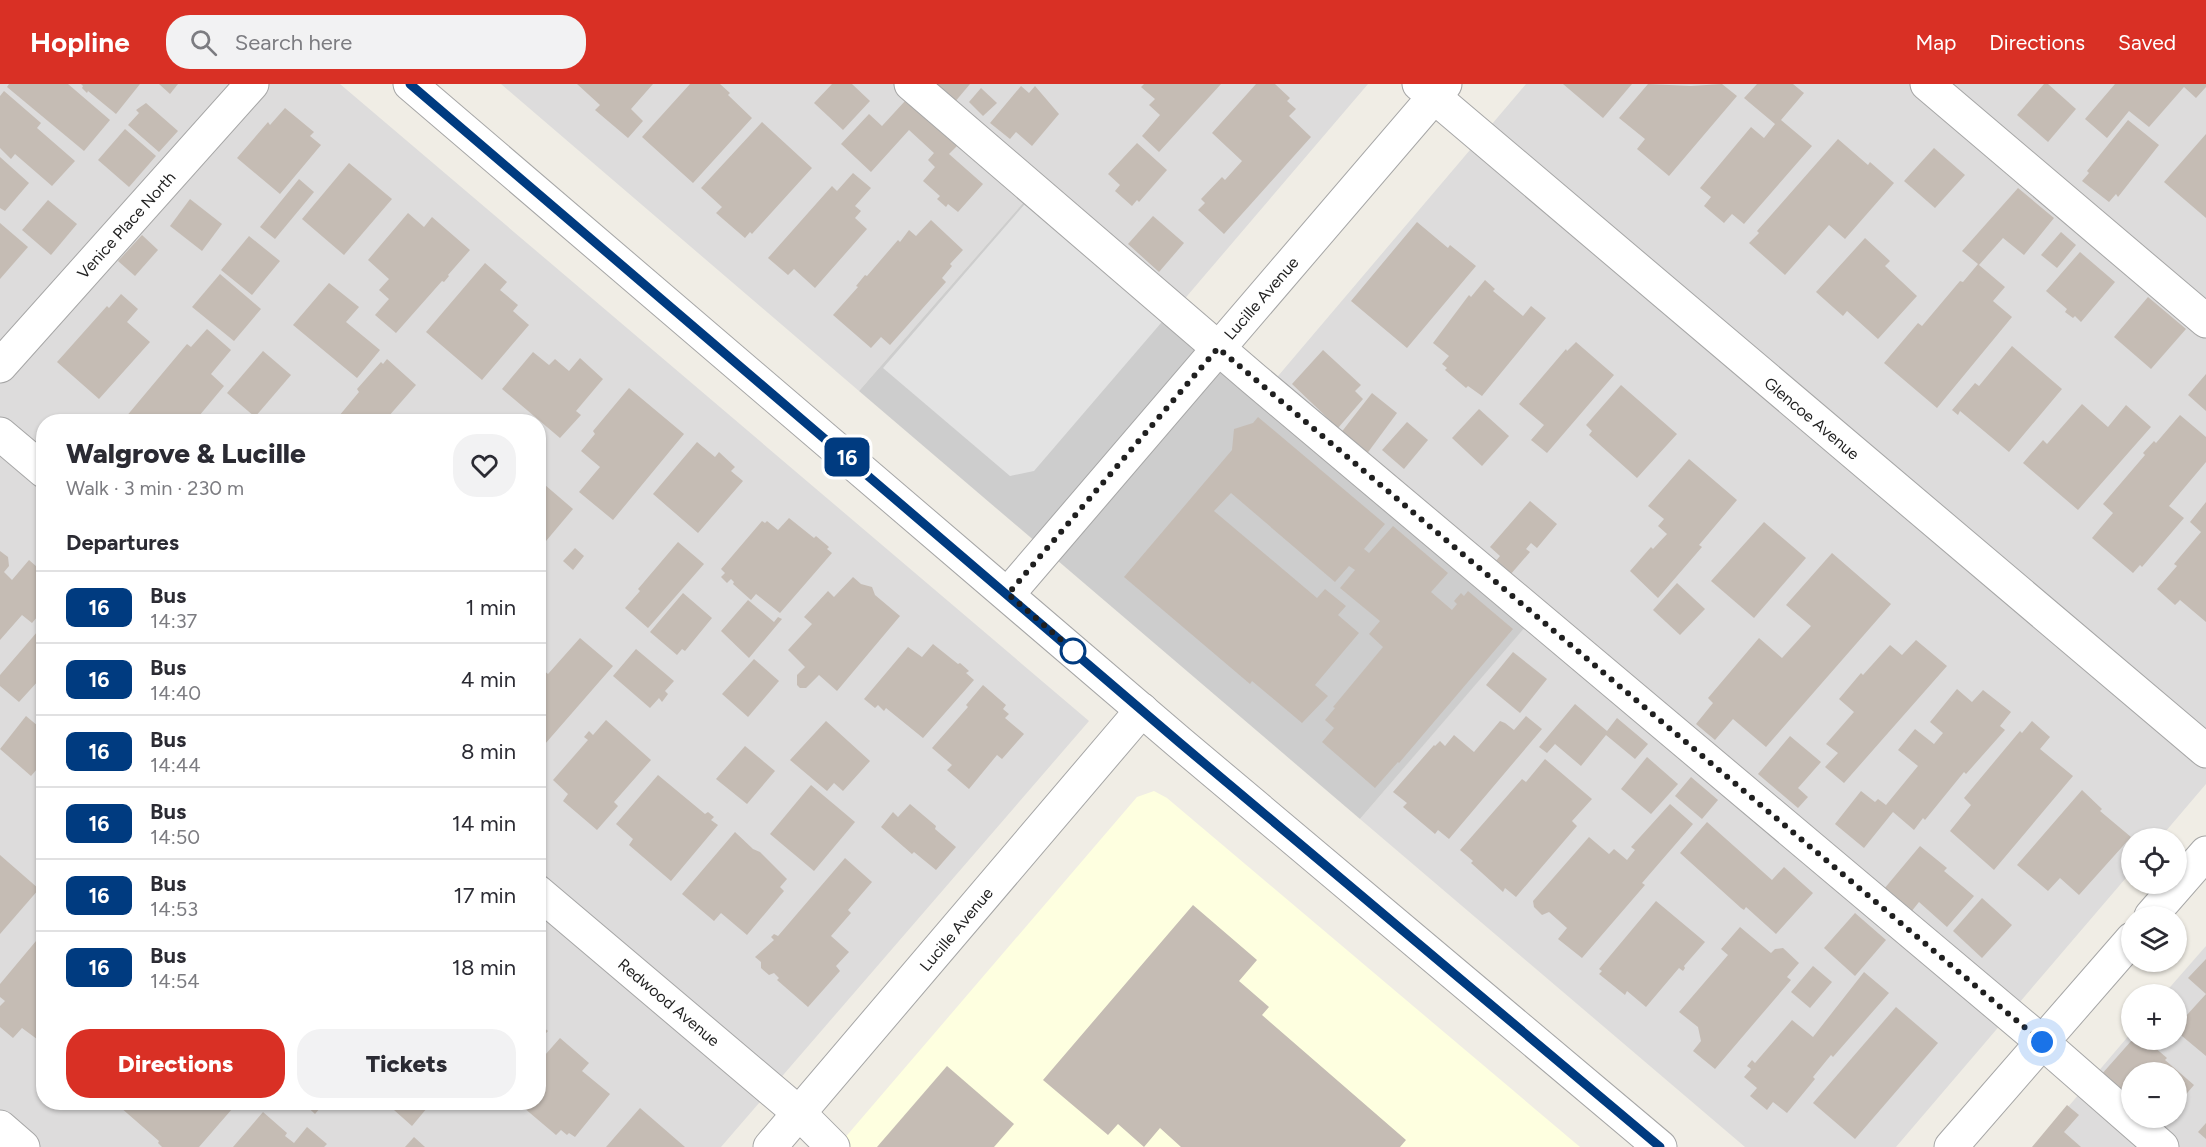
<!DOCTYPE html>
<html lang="en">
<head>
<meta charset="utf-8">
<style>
  :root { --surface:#fff; --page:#f2f2f3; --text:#2b2b33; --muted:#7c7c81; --line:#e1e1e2; --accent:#d93025 }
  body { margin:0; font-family:Figtree,sans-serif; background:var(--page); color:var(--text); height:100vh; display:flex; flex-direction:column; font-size:22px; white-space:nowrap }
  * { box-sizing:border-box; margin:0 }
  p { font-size:20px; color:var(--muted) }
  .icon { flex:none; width:33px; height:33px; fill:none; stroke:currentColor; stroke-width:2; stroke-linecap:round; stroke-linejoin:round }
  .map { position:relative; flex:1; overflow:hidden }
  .details { position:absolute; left:36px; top:330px; width:510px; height:696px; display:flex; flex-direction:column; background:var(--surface); border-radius:24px; box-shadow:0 2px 4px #0004 }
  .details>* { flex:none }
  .badge { padding:0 12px; border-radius:9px; font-size:21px; line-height:39px }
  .fabs { position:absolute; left:2121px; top:744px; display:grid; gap:12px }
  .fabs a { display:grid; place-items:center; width:66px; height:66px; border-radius:50%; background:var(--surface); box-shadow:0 2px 4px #0004; font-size:30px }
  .you { position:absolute; width:30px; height:30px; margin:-15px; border:4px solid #fff; border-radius:50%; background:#1a73e8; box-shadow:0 0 0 9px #1a73e833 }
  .map>.badge { position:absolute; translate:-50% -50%; box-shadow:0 0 0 3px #fff }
  h2 { padding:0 30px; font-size:22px; line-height:54px }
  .round { display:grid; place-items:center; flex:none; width:63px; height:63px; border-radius:24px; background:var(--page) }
  .summary { display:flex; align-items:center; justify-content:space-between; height:102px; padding:0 30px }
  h1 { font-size:28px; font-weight:800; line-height:45px }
  .cta { display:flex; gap:12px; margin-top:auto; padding:12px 30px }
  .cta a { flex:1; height:69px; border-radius:24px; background:var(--accent); color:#fff; font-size:24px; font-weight:800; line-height:69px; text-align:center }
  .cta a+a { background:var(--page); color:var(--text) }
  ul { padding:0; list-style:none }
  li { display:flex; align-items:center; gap:18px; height:72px; padding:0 30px; border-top:2px solid var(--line) }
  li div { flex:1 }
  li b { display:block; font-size:22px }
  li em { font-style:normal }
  li .badge { min-width:66px; font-weight:700; text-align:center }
  header { display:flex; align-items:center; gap:36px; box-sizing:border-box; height:84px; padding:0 30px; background:var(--accent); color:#fff }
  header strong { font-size:28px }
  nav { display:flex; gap:33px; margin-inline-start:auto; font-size:21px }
  .search { width:420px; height:54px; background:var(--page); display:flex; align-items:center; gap:15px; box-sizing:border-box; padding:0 21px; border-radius:24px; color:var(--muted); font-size:22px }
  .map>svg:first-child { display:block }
  .residential { fill:#dddcdc; fill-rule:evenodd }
  .education { fill:#feffe0 }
  .religious { fill:#cdcdcd }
  .parking { fill:#e3e3e3 }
  .building { fill:#c5bcb4 }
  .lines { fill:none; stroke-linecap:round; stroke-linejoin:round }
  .minor-casing { stroke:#a6a6a6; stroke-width:35 }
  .minor { stroke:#fff; stroke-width:33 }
  .line-casing { stroke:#fff; stroke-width:14 }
  .line { stroke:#003b80; stroke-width:9 }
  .walk { stroke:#1f1f1f; stroke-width:6; stroke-dasharray:0 10.8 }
  .stop-dot { fill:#fff; stroke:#003b80; stroke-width:3 }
  .labels { text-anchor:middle; stroke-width:4.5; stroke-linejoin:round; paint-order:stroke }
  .street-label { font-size:16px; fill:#1f1f1f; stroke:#fff }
</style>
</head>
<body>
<header>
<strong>Hopline</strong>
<div class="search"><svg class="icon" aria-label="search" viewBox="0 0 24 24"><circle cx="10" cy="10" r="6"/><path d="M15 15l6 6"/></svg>Search here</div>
<nav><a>Map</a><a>Directions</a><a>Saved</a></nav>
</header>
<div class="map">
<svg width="2206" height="1063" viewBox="0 0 2206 1063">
  <rect width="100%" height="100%" fill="#f0ede5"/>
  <!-- residential -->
  <g class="residential">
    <path d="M 0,0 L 340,0 L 1089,637 L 721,1063 L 0,1063 ZM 44,338 L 538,338 L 538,1018 L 44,1018 Z"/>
    <polygon points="501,0 1368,0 1170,232 1030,111 859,307"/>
    <polygon points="1526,0 2206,0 2206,700 2160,754 2132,754 2131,788 1896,1063 1745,1063 1360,735 1525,542 1261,312"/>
    <path d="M 2206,862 L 2206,1063 L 2034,1063 L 2131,949 L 2132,956 L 2176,956 L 2176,910 L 2164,910 ZM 2132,988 L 2176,988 L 2176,1034 L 2132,1034 Z"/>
  </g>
  <!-- education -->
  <polygon class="education" points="1154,707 1167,714 1580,1063 837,1063 1137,713"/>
  <!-- religious -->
  <polygon class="religious" points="1030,111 1526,542 1360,735 859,307"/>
  <!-- parking -->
  <polygon class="parking" points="1030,114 1167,232 1034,387 1010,392 883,284"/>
  <!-- building -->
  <g class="building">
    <polygon points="9,0 68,0 110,36 84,67 7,3"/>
    <polygon points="81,0 140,0 116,30 88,7 87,9 82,4 83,2"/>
    <polygon points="159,0 178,0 170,10"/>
    <polygon points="577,0 653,0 631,25 643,37 628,54 595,26 600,21"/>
    <polygon points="690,0 720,0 730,9 728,11 752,34 693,99 642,53"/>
    <polygon points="832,0 852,0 870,17 843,46 814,19"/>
    <polygon points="932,0 970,0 954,19"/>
    <polygon points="1144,0 1221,0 1159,68 1142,52 1160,31 1149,21 1155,15 1141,3"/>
    <polygon points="1256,0 1275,0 1290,14 1287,17 1296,25 1289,32 1311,53 1224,150 1198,126 1205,119 1201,115 1222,93 1225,96 1242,77 1212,49"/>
    <polygon points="1563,0 1632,0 1603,34"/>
    <polygon points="1648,0 1691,2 1722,0 1737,12 1669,92 1637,65 1645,55 1619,34"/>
    <polygon points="1757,0 1793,0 1804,9 1781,36 1812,62 1744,140 1732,130 1724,139 1704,122 1711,113 1700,104 1751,43 1764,54 1775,40 1744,14"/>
    <polygon points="2044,0 2048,0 2076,25 2048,58 2017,31"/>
    <polygon points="2115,0 2206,0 2206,3 2196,14 2184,3 2149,43 2129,27 2107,54 2085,35"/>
    <polygon points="1021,2 1029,9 1035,2 1059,30 1032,62 1016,48 1010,55 990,39"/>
    <polygon points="981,4 997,19 983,32 969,18"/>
    <polygon points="4,7 41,39 37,44 75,77 52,102 15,70 11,75 0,64 0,12"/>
    <polygon points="905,17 957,62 949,70 983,100 958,128 948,120 946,123 937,115 940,112 923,97 935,83 928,76 934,69 909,46 871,88 841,60 869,30 882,42"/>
    <polygon points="146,19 178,47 159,68 128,41 139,29 136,26"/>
    <polygon points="285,24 314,48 310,52 321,61 280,110 237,74 268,38 270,41"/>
    <polygon points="2128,36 2159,61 2118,113 2116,110 2109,118 2082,97 2089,89 2087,87"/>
    <polygon points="762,38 812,84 752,150 750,148 745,154 716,129 722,123 701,104"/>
    <polygon points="125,45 156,72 129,103 98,76"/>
    <polygon points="2206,50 2206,134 2164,98"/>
    <polygon points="1838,55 1868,81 1870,78 1894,99 1845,155 1829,141 1785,191 1749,159 1759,149 1757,147"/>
    <polygon points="1137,59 1167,86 1139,118 1137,116 1132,122 1115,107 1120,101 1108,90"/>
    <polygon points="1934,64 1965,91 1935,124 1904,97"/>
    <polygon points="0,73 29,99 5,127 0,124"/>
    <polygon points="349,79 392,115 344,171 302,135"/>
    <polygon points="853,89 871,104 855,122 861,127 855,134 867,145 815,204 794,185 788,191 768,174 832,102 837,107"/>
    <polygon points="299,95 314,108 275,155 260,143"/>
    <polygon points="2018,104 2054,134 2024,171 2003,154 1979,181 2005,203 1993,217 2012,233 1937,324 1884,279 1918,239 1922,242 1960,197 1963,198 1978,180 1962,167"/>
    <polygon points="190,115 222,140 202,167 170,142"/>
    <polygon points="48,116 77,140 51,171 22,146"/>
    <polygon points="408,129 424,143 432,133 470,166 448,191 449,192 444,198 442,197 396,249 375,231 389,215 379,206 389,195 368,176"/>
    <polygon points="1153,132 1184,159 1159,188 1128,160"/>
    <polygon points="931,136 963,166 950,180 952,182 942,194 946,198 890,261 881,253 871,264 833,231 858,203 856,202 865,191 867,192 898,156 900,158 909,146 916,152"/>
    <polygon points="1417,138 1448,164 1450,161 1476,182 1407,264 1351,217"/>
    <polygon points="0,139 28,163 0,195"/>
    <polygon points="2061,148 2076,161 2057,184 2041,171"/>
    <polygon points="142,151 158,166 135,192 118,177"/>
    <polygon points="249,152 280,177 252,211 221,186"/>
    <polygon points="1865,154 1890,177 1885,182 1917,212 1878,255 1847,227 1843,232 1816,208"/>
    <polygon points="2080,168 2115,198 2081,238 2075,232 2073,234 2065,228 2067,225 2046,207"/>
    <polygon points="485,179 507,198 500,206 518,221 513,227 529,241 482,296 426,248"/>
    <polygon points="220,190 261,225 234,257 192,223"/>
    <polygon points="1485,196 1495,205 1493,207 1523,232 1531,222 1546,234 1482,312 1468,302 1466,304 1445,286 1447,284 1442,280 1449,272 1433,259 1469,211 1471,213"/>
    <polygon points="329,199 359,223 346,238 380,266 357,294 293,241"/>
    <polygon points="121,210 138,225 127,238 150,258 99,315 57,278 107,222 109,224"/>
    <polygon points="2148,213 2186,245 2151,285 2114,253"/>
    <polygon points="207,245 231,266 211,290 224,302 194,338 129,338 125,334 187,260 191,263"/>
    <polygon points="1576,258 1614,291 1547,369 1531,356 1544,341 1519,320 1566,265 1567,267"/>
    <polygon points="2012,262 2062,305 2009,368 1960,327 1958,331 1952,326 1975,299 1979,302"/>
    <polygon points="1323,266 1361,301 1355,307 1363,315 1338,344 1292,300"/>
    <polygon points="263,267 291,291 255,333 227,309"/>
    <polygon points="533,268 549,281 555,275 569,287 580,274 603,295 576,327 581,331 560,354 502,305"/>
    <polygon points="387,275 416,301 388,333 392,338 334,338 359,308 357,305 381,278 383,280"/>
    <polygon points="2206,290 2206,327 2188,311"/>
    <polygon points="1621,301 1677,350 1637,394 1589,351 1592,347 1586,341"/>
    <polygon points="629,304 684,350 613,436 579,408 600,383 581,367 595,350 593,347"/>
    <polygon points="1372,309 1397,329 1366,371 1340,350"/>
    <polygon points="2082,320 2108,343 2126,321 2151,343 2078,426 2023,379 2043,356 2047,360"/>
    <polygon points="1479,325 1509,352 1482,382 1452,354"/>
    <polygon points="2180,331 2206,353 2206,378 2169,422 2184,434 2142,483 2140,481 2133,489 2092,454 2113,429 2103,420 2145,371 2143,369 2154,357 2156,359"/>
    <polygon points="1258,333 1385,440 1364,465 1369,469 1393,442 1448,489 1431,508 1452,526 1457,520 1454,517 1461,509 1464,512 1468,507 1513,545 1399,679 1398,678 1375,704 1322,658 1334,644 1325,636 1335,624 1333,623 1383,563 1369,550 1380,537 1340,504 1355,486 1349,482 1335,498 1231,409 1214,427 1317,514 1325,505 1346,522 1338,531 1359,549 1315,601 1328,612 1302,639 1252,597 1250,600 1124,493 1232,366 1234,345 1253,339"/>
    <polygon points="1407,338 1428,356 1404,385 1382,366"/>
    <polygon points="697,358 715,373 719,368 735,383 731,387 743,397 698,449 653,410"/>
    <polygon points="1689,375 1737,416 1699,461 1702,463 1658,514 1630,487 1651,463 1653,465 1667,450 1658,442 1664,435 1648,422"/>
    <polygon points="538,395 573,425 546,457 538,451"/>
    <polygon points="1530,417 1557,440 1537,464 1531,459 1526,465 1530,468 1510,491 1495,478 1500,472 1490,463"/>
    <polygon points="2206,418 2206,538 2180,516 2175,521 2157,505 2177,482 2174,480 2201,448 2190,438"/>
    <polygon points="789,434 814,454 816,452 829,463 827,465 832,469 780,529 756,510 751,516 733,500 734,498 731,495 727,499 721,493 725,489 721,485 762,437 765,439 767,437 778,446"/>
    <polygon points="1764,438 1806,474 1754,534 1711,497"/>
    <polygon points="678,458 704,480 648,544 625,524 640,507 638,505"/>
    <polygon points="575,464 584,472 573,486 563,477"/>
    <polygon points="0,467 8,473 9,482 4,488 12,496 29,476 44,489 44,525 32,539 22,531 0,556"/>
    <polygon points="1832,469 1891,520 1766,663 1733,635 1715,656 1696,640 1713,619 1708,614 1759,554 1782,574 1811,542 1786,521"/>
    <polygon points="853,493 861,500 872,503 875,511 900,532 837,607 819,591 806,604 800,604 797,601 797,591 805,583 788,566 812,540 804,533 828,507 834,513"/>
    <polygon points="1677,499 1705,525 1680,551 1653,526"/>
    <polygon points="683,509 712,534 685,567 682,565 677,571 650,548"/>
    <polygon points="748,516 774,538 778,533 782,535 749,574 721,547"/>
    <polygon points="44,540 44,599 39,596 19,618 0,602 0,591"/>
    <polygon points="580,554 613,582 538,668 538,582 548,590"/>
    <polygon points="1916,556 1947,582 1844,699 1825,683 1838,669 1826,660 1854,628 1839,615 1861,589 1863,591 1890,561 1902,571"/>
    <polygon points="933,560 958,580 960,579 969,587 966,589 974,596 923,654 886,624 884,627 878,621 875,624 864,615 908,563 922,573"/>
    <polygon points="636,565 674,597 665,607 668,610 662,618 659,614 650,624 613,592"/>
    <polygon points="1513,568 1547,595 1520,629 1486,601"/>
    <polygon points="754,575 779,597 748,633 722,610"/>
    <polygon points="983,601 1006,621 1003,625 1009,630 1005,634 1024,650 1002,675 997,671 969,705 947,686 952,681 932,664 968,623 966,621"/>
    <polygon points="1957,605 1972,618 1983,606 2011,628 2000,642 2005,646 1966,690 1964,688 1925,736 1923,734 1914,746 1893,728 1864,764 1835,740 1861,707 1875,718 1878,715 1886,721 1918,682 1898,666 1915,645 1934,660 1943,649 1930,638"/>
    <polygon points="1575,620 1607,647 1617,634 1648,660 1635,675 1606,651 1581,682 1555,660 1547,669 1539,663"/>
    <polygon points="26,632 44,647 44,677 31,692 0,665"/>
    <polygon points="1526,632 1542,645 1449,755 1438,746 1435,750 1403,723 1407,719 1393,708 1434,661 1435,662 1440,657 1445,662 1454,651 1474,668 1500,637 1505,639 1514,646"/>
    <polygon points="606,636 651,676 614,718 618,722 597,746 563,717 568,710 553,696 588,656 584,653 589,647 593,651"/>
    <polygon points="826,637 870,677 843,707 834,699 827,707 790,676"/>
    <polygon points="2032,637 2050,653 2040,665 2073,692 1994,786 1950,747 1971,721 1964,714 2020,647 2022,649"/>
    <polygon points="1790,652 1821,678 1798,704 1808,713 1798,724 1758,690"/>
    <polygon points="745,662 775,687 747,720 716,695"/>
    <polygon points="1647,673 1678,700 1651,730 1621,705"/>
    <polygon points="1545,675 1592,715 1572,737 1577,742 1516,813 1505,804 1503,808 1471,779 1473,777 1460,766 1522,695 1526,698"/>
    <polygon points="658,691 705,730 708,728 714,733 711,736 718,741 671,797 629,761 633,755 616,740"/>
    <polygon points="1691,693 1718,716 1702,735 1675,712"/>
    <polygon points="811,701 855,738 814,787 770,750"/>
    <polygon points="2082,706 2102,725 2100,727 2131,753 2079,811 2060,794 2048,807 2017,781"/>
    <polygon points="910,720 936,742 935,745 956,763 936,786 914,768 912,770 881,743 893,728 898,733"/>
    <polygon points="1670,720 1693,740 1642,799 1645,801 1582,874 1558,855 1567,844 1549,828 1542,831 1534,823 1533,817 1589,753 1609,770 1614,765 1627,776 1635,766 1631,763"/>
    <polygon points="1707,738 1772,796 1784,783 1813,809 1776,850 1746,823 1744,826 1741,824 1680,769"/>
    <polygon points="735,748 753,765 760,768 787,795 780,803 784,807 747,851 721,829 714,837 682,810"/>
    <polygon points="1920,762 1947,784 1944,787 1974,812 1947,843 1919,818 1911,828 1884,805"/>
    <polygon points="0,771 39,805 0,850"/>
    <polygon points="845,774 872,798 848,826 851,829 831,852 849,868 836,882 840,887 808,923 777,896 779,894 774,889 769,891 761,884 761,878 755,873 774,856 771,853 774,850 778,852"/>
    <polygon points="1982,814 2012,841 1982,874 1953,847"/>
    <polygon points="1656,817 1705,858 1684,882 1685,884 1683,887 1679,884 1646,923 1627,907 1625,911 1599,890 1602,887 1599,885"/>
    <polygon points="1193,821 1257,876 1239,897 1269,923 1262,931 1406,1056 1400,1063 1181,1063 1160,1044 1144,1063 1118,1040 1108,1051 1043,996"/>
    <polygon points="1855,829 1886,856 1855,892 1824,864"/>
    <polygon points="1740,843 1771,869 1775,865 1783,864 1799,879 1787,893 1791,896 1715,985 1693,967 1701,957 1698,943 1679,928 1728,871 1721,865"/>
    <polygon points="36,857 44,864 44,955 41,958 22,944 13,954 0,943 0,922 5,917 0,913 0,900"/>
    <polygon points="2206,875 2206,972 2176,947 2176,943 2206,910 2188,894"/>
    <polygon points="1813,882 1832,898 1810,924 1791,908"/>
    <polygon points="1864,888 1889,909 1833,973 1831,971 1813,993 1815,995 1787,1029 1773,1018 1767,1026 1750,1012 1757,1004 1744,993 1751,985 1747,982 1752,976 1755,979 1792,936 1813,953"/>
    <polygon points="1896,923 1938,959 1855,1055 1813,1019"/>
    <polygon points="538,939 548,947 538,958"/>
    <polygon points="560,954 589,979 582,987 610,1010 575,1053 569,1049 567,1051 561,1046 556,1051 517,1018 538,1018 538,979"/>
    <polygon points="2132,956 2146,956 2167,974 2165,976 2194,1001 2176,1022 2176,988 2132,988 2132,1018 2101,991"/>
    <polygon points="947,982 1014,1040 994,1063 877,1063"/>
    <polygon points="124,1018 224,1018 232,1025 199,1063 162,1063 158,1059 159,1057 120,1023"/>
    <polygon points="302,1018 325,1018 315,1030"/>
    <polygon points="385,1018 432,1018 412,1042"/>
    <polygon points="2067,1021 2079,1031 2064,1048 2081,1063 2032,1063"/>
    <polygon points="640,1024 685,1063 606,1063"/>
    <polygon points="263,1028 287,1049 285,1052 294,1059 307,1043 327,1060 324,1063 233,1063"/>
    <polygon points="2206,1039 2206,1055 2198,1048"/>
    <polygon points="414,1053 425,1063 405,1063"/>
  </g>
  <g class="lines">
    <!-- minor casing -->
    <g class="minor-casing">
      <g id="minor">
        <polyline points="410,0 1180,659 1660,1063"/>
        <polyline points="911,0 1254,295 2042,958 2162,1063"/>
        <polyline points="1419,0 2206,667"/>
        <polyline points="1927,0 2206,237"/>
        <polyline points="0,282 252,0"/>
        <polyline points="0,350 44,387"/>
        <polyline points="1008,510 1445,0"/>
        <polyline points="538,808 799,1029 833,1063"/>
        <polyline points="2151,832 2206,769"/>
        <polyline points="0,1043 23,1063"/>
        <polyline points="770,1063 1142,626"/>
        <polyline points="1951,1063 2132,855"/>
      </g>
    </g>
    <!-- minor -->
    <use href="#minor" class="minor"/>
  </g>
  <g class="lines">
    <!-- line casing -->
    <g class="line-casing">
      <polyline id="line" points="410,0 1180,659 1660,1063"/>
    </g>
    <!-- line -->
    <use href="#line" class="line"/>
    <!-- walk -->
    <polyline class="walk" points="1073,567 1075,568 1008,510 1218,264 2042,958"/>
  </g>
  <!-- markers -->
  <circle class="stop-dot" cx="1073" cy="567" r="12"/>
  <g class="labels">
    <!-- street labels -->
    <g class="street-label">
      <text transform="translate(126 141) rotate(-48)" y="6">Venice Place North</text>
      <text transform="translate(1261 214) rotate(-49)" y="6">Lucille Avenue</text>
      <text transform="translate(1812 334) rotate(40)" y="6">Glencoe Avenue</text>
      <text transform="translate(956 845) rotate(-50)" y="6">Lucille Avenue</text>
      <text transform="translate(669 918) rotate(40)" y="6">Redwood Avenue</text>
    </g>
  </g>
</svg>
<div class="fabs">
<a><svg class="icon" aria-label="locate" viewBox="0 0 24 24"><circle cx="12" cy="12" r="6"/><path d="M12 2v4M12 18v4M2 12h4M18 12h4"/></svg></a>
<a><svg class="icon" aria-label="layers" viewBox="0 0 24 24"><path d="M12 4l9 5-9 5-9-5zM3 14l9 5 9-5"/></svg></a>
<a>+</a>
<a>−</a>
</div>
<div class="you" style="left:2042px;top:958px"></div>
<b class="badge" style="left:847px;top:373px;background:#003b80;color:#fff">16</b>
<section class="details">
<div class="summary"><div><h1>Walgrove &amp; Lucille</h1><p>Walk · 3 min · 230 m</p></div><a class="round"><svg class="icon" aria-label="heart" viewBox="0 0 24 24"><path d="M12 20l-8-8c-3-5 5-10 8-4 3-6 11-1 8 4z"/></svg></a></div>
<h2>Departures</h2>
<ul>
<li><span class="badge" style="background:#003b80;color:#fff">16</span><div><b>Bus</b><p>14:37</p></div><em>1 min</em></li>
<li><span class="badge" style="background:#003b80;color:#fff">16</span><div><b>Bus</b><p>14:40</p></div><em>4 min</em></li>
<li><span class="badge" style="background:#003b80;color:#fff">16</span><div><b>Bus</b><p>14:44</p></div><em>8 min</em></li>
<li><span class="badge" style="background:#003b80;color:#fff">16</span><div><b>Bus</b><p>14:50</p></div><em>14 min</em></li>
<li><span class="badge" style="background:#003b80;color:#fff">16</span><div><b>Bus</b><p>14:53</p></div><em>17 min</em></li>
<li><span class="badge" style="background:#003b80;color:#fff">16</span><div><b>Bus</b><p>14:54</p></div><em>18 min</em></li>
</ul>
<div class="cta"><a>Directions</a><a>Tickets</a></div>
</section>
</div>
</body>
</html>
